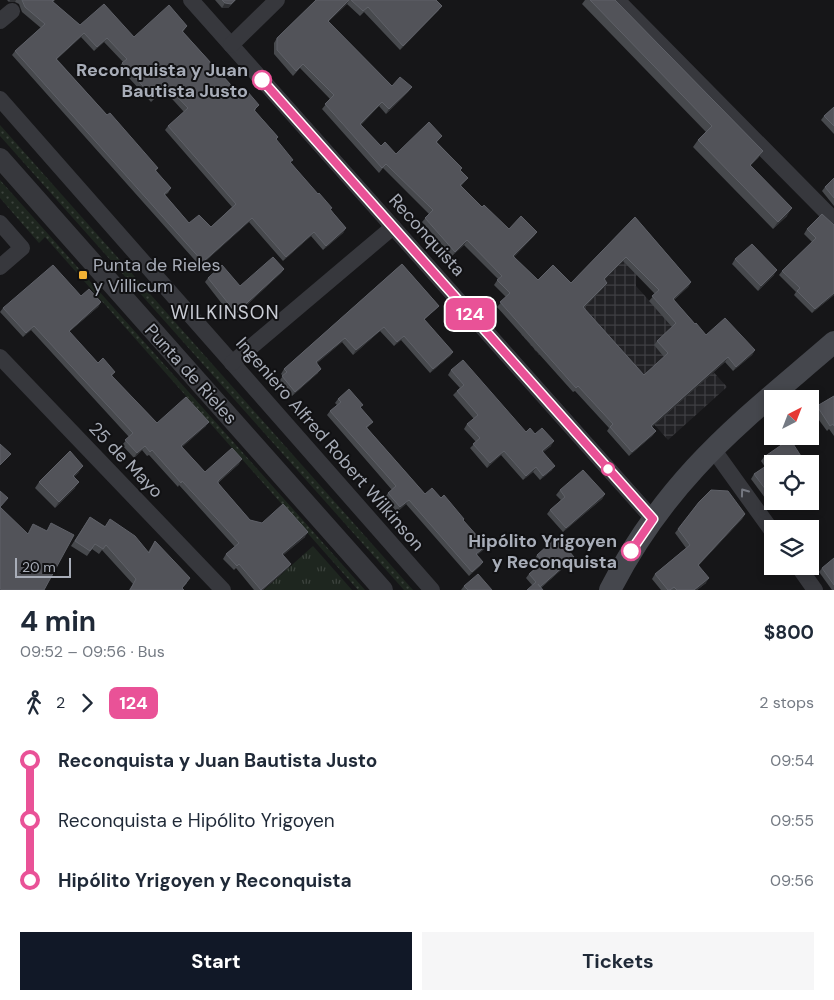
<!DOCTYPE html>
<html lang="en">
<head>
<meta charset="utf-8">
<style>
  :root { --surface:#fff; --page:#f6f6f7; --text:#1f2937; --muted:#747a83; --accent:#111827 }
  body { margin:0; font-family:"DM Sans",sans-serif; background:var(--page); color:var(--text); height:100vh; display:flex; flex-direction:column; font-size:19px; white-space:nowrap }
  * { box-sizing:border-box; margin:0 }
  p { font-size:16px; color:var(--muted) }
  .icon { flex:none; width:28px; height:28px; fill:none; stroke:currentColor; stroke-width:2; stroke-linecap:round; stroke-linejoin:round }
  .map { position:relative; height:590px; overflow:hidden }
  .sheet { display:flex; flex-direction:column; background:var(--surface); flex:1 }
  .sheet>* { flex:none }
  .badge { padding:0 10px; border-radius:8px; font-size:18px; line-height:32px }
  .needle { width:32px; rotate:42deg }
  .tools { position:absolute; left:764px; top:390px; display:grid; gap:10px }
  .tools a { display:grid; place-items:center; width:55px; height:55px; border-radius:0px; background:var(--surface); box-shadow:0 2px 8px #0003; font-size:25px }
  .scale { position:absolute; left:15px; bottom:12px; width:56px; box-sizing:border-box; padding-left:5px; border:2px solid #a8adb8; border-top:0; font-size:14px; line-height:18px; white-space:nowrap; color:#a8adb8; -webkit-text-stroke:4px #111113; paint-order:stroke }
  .map>.badge { position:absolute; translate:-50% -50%; box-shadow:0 0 0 2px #fff }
  .legs { display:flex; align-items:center; gap:8px; height:55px; padding:0 20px; font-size:16px }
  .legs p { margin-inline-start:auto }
  .summary { display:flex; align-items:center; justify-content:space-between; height:85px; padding:0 20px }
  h1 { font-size:28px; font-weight:700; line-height:38px }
  .action { display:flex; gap:10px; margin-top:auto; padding:10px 20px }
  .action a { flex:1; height:58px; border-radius:0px; background:var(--accent); color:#fff; font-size:20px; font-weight:700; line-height:58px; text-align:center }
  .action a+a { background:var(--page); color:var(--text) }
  ul { padding:0 20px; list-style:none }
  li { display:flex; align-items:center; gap:18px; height:60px; font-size:19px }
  li i { display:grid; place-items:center; width:8px; height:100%; margin:0 6px; background:currentColor }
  li i::after { content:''; width:12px; height:12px; margin:-6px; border:4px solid; border-radius:50%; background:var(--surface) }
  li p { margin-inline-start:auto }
  li:first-child i { background:linear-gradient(#0000 50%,currentColor 0) }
  li:last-child i { background:linear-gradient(currentColor 50%,#0000 0) }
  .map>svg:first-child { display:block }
  .industrial { fill:url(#industrial-grid) }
  .grass { fill:url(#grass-dots) }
  .park { fill:url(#park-tufts) }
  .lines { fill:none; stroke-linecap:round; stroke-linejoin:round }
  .minor { stroke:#37383d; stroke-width:16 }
  .tertiary { stroke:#37383d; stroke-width:20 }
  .secondary { stroke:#45474d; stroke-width:22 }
  .wall { fill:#47494d; fill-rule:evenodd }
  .shaded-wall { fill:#2f3033 }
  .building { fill:#525359; stroke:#5f6168; fill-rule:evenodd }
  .oneway { stroke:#757881 }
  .line-1-casing { stroke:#fff; stroke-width:11 }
  .line-1 { stroke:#e95297; stroke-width:8 }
  .stop-1-dot { fill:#fff; stroke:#e95297; stroke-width:2.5 }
  .poi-dot { fill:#f2b134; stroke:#111113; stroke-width:2 }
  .labels { text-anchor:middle; stroke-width:4; stroke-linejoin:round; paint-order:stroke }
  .stop-label { font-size:18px; font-weight:bold; fill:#a8adb8; stroke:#111113; text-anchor:end }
  .street-label { font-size:18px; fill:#a8adb8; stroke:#111113 }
  .poi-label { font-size:18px; fill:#a8adb8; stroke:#111113; text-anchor:start }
  .neighbourhood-label { font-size:19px; letter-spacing:1px; fill:#c9ccd4; stroke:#111113 }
</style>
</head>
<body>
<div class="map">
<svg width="834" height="590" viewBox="0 0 834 590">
  <defs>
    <pattern id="industrial-grid" width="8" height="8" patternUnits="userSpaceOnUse" patternTransform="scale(1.25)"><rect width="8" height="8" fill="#222225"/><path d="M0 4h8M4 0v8" fill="none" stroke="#3f3f43"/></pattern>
    <pattern id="grass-dots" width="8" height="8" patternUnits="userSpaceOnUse" patternTransform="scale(1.25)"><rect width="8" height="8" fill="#1e261f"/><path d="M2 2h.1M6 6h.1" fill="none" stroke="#3c433d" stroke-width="1.8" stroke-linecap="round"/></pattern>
    <pattern id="park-tufts" width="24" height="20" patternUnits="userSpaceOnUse" patternTransform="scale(1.25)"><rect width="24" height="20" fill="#1e261f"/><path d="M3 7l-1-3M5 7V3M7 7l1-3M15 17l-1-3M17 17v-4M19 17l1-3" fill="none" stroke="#3c433d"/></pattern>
  </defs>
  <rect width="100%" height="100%" fill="#161618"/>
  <!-- industrial -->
  <polygon class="industrial" points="632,222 659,253 636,276 636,286 727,387 668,440 568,327 539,355 521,334"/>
  <!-- grass -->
  <g class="grass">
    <polygon points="0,125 413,590 404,590 0,136"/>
    <polygon points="0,180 365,590 358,590 45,237 39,243 0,198"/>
  </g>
  <!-- park -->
  <polygon class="park" points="313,546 352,590 264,590"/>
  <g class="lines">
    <!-- minor -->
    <g class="minor">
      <polyline points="191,0 653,519"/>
      <polyline points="617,0 834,220"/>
      <polyline points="0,21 12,11"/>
      <polyline points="231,45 277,0"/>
      <polyline points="0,99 432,590"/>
      <polyline points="0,223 22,248 0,267"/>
      <polyline points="0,357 223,590"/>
      <polyline points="232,363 393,227"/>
      <polyline points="713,449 772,531"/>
      <polyline points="798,566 815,590"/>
    </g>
    <!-- tertiary -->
    <polyline class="tertiary" points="0,158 383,590"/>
    <!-- secondary -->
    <path class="secondary" d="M 610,590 C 633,545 661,505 695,468 C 737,422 787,383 834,342"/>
  </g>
  <!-- wall -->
  <g class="wall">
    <path d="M 7,0 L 55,0 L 53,2 L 80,25 L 134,37 L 187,26 L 183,32 L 241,96 L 256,109 L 255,111 L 278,137 L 276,140 L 291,163 L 346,228 L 343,233 L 323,250 L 311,236 L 283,261 L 249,222 L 200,266 L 12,55 L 15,51 L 41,28 L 22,12 L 19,4 L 15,2 L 9,2 ZM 81,37 L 94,51 L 104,42 L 123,62 L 119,67 L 151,102 L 164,90 L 184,112 L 168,126 L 165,130 L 232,207 L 211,227 L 189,223 L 165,195 L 168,193 L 171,188 L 156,171 L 158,168 L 107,115 L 57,59 Z"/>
    <polygon points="215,0 236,0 228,8 222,8"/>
    <path d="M 316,0 L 436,0 L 439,10 L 400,50 L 364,12 L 360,16 L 347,4 L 328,22 L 392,86 L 412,87 L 408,92 L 386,114 L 379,106 L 361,125 L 381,146 L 396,154 L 442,136 L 437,142 L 462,168 L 460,171 L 468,178 L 461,186 L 482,207 L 509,229 L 537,232 L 534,236 L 514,257 L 538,280 L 571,283 L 635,217 L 691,282 L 688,287 L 674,300 L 695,324 L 706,335 L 755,350 L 752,355 L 733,371 L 725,362 L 652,427 L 656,431 L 652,436 L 629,456 L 607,431 L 609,428 L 575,391 L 573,392 L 497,307 L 506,297 L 494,285 L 498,279 L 464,245 L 452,256 L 422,222 L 429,214 L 383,168 L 379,173 L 322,109 L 330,99 L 300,68 L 293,76 L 274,54 L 274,43 L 277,38 ZM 623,261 L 655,294 L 649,301 L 672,327 L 657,341 L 654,345 L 664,357 L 644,375 L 584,308 L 604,287 L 604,280 Z"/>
    <polygon points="585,0 615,0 763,151 758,158 750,166 787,216 773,229 693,147 698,140 706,132 582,4"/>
    <polygon points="834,107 834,134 821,120 824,116"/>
    <polygon points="834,178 834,206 822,191 825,187"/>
    <polygon points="834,225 834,295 812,313 794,295 796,292 779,275 782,271 812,242 804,234 807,229"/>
    <polygon points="735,259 774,275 758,291 732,264"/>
    <polygon points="402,264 439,306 435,310 424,320 453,352 450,356 430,373 401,340 394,346 380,331 353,355 342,342 317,363 318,373 292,396 279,381 283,376 281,374 284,369"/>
    <polygon points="284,269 281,273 233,318 205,282 208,278 240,286"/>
    <polygon points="81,296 101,302 98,307 69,332 98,363 115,372 112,376 157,423 206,426 182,447 205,472 239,464 218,483 250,520 305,537 283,555 291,564 288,568 263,590 254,590 236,568 234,570 223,559 226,554 235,547 179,485 178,487 149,455 147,456 142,450 134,458 122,445 129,437 31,330 23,337 0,312 3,308"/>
    <polygon points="451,370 526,432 535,434 551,446 543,452 552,470 540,480 533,472 523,480 501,455 487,468 470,448 476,442 464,429 467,424 474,419 453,395 460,388 448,375"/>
    <polygon points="834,396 834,436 829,429 827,431 813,412 817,406"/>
    <polygon points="338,399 360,408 373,422 367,428 425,494 441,498 463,521 486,546 483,550 477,555 483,562 480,566 469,576 406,504 397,512 385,498 388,493 392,490 327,415 330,411 337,405 335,403"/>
    <polygon points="764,457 806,464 772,499 768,502 751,479 754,474 765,467 761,461"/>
    <polygon points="79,472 74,477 75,488 55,508 35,488 39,482"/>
    <polygon points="560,490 605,494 602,499 563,532 547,514 550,510 561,500 556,495"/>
    <polygon points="791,501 807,501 796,509"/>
    <polygon points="699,502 745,514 742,519 699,565 706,583 697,590 661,590 652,579 655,574 686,548 675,533"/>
    <polygon points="90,517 148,552 155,541 187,583 182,588 184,590 129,590 133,584 102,550 99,554 92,549 87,556 71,546"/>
    <polygon points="537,555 571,561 541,588 532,585 526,578 529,574 539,565 534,560"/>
    <polygon points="834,558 834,590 832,590 819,572 822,568"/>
    <polygon points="464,586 492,590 461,590"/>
  </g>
  <!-- shaded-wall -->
  <g class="shaded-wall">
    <polygon points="10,0 16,0 15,2 9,2"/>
    <polygon points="235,0 236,0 228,8 222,8 225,3"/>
    <polygon points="349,0 347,4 324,26 328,21"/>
    <polygon points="442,6 439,10 400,50 403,46"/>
    <polygon points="84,33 81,37 53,63 56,59"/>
    <polygon points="107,38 104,42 94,51 97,47"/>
    <polygon points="167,86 164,90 151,102 154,98"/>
    <polygon points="412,87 408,92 386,114 389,109"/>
    <polygon points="382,102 379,106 357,128 360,124"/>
    <polygon points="763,151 758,158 745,172 750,165"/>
    <polygon points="792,208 787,216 773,229 778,222"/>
    <polygon points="252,218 249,222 200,266 203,262"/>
    <polygon points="346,228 343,233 323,250 326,246"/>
    <polygon points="314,232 311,236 283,261 286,257"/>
    <polygon points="537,232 534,236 510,261 513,256"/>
    <polygon points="467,240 464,245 452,256 455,252"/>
    <polygon points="626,257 623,261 601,284 604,279"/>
    <polygon points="284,269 281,273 233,318 236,313"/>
    <polygon points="777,270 774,275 758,291 761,286"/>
    <polygon points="691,282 688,287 670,303 673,299"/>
    <polygon points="607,283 604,287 580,311 583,307"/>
    <polygon points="834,293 834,295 812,313 815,309"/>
    <polygon points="101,302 98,307 65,335 69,331"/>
    <polygon points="34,326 31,330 23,337 26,333"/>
    <polygon points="384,327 380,331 353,355 356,350"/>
    <polygon points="404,336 401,340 394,346 397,342"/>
    <polygon points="345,338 342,342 313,367 316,362"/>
    <polygon points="755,350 752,355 733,371 736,367"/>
    <polygon points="453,352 450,356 430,373 433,369"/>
    <polygon points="728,357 725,362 648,431 651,426"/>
    <polygon points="321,369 318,373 292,396 295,392"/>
    <polygon points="209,422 206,426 178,451 181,446"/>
    <polygon points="656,431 652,436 629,456 632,452"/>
    <polygon points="554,441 551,446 539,456 542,451"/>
    <polygon points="145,446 142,450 134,458 137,453"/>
    <polygon points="504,451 501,455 487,468 490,463"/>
    <polygon points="242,459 239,464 215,485 218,481"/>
    <polygon points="83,466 79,472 69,482 73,476"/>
    <polygon points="555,466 552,470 540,480 543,476"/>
    <polygon points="536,467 533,472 523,480 526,476"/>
    <polygon points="79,482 75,488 55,508 59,502"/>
    <polygon points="819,491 816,495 810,499 810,497"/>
    <polygon points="605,494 602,499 563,532 566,528"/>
    <polygon points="409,500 406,504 397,512 400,507"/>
    <polygon points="804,501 807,501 796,509 799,504"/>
    <polygon points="745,514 742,519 695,569 698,565"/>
    <polygon points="308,532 305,537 279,559 282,554"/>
    <polygon points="486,546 483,550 473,559 476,554"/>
    <polygon points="574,557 571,561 538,590 540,587"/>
    <polygon points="483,562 480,566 469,576 472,572"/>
    <polygon points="291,564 288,568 263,590 261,590"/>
    <polygon points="709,578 706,583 697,590 694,590"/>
  </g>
  <!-- building -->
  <g class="building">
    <path d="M 22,0 L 54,0 L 52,1 L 80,25 L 104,4 L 134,37 L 169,5 L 187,26 L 182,31 L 241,96 L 247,91 L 259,105 L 254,110 L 278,137 L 276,139 L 293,160 L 290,162 L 318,194 L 319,193 L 332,208 L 330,209 L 334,214 L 346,228 L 326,246 L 314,232 L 286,257 L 252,218 L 203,262 L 15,51 L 45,24 L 25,7 ZM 84,33 L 97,47 L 107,38 L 127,59 L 122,63 L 154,98 L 167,86 L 188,108 L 168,126 L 236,204 L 211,227 L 199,215 L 189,223 L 164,194 L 171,188 L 155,170 L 158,168 L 110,113 L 107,115 L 56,59 Z"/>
    <polygon points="222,0 235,0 231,4 225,3"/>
    <path d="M 316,0 L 349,0 L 328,21 L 392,86 L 400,77 L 412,87 L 389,109 L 382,102 L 360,124 L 381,146 L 385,142 L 396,154 L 429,122 L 442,136 L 436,142 L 462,168 L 460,170 L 468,178 L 460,185 L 482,207 L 484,205 L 509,229 L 521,216 L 537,232 L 513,256 L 538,280 L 553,265 L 571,283 L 635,217 L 691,282 L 673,299 L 695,324 L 696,323 L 706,335 L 725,318 L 755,350 L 736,367 L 728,357 L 651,426 L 656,431 L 632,452 L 610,427 L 613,424 L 578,386 L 576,388 L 500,302 L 510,293 L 497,280 L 502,276 L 467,240 L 455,252 L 425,218 L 433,210 L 386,164 L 382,168 L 325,104 L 334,95 L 303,64 L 296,71 L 277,50 L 277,38 ZM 626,257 L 659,290 L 652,296 L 676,323 L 657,341 L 668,353 L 644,375 L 583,307 L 607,283 L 604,279 Z"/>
    <polygon points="351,0 436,0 442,6 403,46 368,7 363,11"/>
    <polygon points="590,0 615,0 763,151 750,165 792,208 778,222 698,140 712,126"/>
    <polygon points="834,107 834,126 824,116"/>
    <polygon points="834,178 834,198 825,187"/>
    <polygon points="822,214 834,225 834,293 815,309 797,291 800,288 782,271 816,238 807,229"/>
    <polygon points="752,244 777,270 761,286 735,259"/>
    <polygon points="273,257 284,269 236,313 208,278 222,265 240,286"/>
    <polygon points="402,264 439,306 424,319 453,352 433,369 404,336 397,342 384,327 356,350 345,338 316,362 321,369 295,392 282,376 287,372 284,369"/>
    <polygon points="53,265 81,296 89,289 101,302 69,331 98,363 103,358 115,372 111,375 157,423 186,397 209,422 181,446 205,472 232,448 242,459 218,481 218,483 250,520 262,523 283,504 308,532 282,554 291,564 261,590 239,564 237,566 226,554 239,543 182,481 181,483 152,450 150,452 145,446 137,453 125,440 133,433 34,326 26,333 3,308"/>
    <polygon points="463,360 526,432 530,428 535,434 542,428 554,441 542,451 555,466 543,476 536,467 526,476 504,451 490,463 473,444 480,438 467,424 478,415 457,391 464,385 451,370"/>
    <polygon points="349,389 363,405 360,407 373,422 366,427 425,494 432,488 441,498 444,495 464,519 463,520 486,546 476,554 483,562 472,572 409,500 400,507 388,493 396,486 330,411 341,402 338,399"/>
    <polygon points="834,396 834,426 833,424 830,426 817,406"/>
    <polygon points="790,439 806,464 772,464 772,498 754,474 769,464 764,457"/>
    <polygon points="0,444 11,454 0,465"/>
    <polygon points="70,451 83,466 73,476 79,482 59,502 39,482"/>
    <polygon points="583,470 605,494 566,528 550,510 565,497 560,490"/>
    <polygon points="810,478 819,491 810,497"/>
    <polygon points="711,490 728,491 745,514 698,565 709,578 694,590 677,590 674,587 670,590 668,590 655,574 690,545 678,529 699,502"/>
    <polygon points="0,491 8,498 0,507 28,534 33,524 47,531 51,523 74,535 44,590 2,590 0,589"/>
    <polygon points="797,501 804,501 799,504"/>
    <polygon points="90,517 105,527 110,519 135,536 149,553 155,541 190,578 182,588 184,590 130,590 136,579 106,545 103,549 95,544 90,551 75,541"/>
    <polygon points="557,537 574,557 540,587 538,584 543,590 527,590 536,582 529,574 543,562 537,555"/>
    <polygon points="834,558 834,585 822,568"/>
    <polygon points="478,574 492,590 468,590 464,586"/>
  </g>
  <!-- one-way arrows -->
  <defs><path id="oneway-chevron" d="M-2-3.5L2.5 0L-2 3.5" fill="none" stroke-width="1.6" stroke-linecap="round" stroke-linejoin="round" transform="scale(1.25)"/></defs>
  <use class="oneway" href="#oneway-chevron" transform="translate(744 492) rotate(-126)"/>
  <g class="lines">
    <!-- line-1 casing -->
    <g class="line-1-casing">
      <polyline id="line-1" points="262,80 653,519 631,551"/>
    </g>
    <!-- line-1 -->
    <use href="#line-1" class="line-1"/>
  </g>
  <!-- markers -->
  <g class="stop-1-dot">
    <circle cx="262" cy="80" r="9"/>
    <circle cx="608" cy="469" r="6"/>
    <circle cx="631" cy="551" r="9"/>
  </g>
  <rect class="poi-dot" x="78" y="270" width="10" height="10" rx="2.5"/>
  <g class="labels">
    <!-- stop labels -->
    <g class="stop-label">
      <text x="248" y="76">Reconquista y Juan<tspan x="248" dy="21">Bautista Justo</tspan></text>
      <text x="617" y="547">Hipólito Yrigoyen<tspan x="617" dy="21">y Reconquista</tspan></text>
    </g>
    <!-- street labels -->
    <g class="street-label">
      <text transform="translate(427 235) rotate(48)" y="6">Reconquista</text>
      <text transform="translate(191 374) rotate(48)" y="6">Punta de Rieles</text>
      <text transform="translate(330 444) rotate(49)" y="6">Ingeniero Alfred Robert Wilkinson</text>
      <text transform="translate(126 460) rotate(46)" y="6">25 de Mayo</text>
    </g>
    <!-- poi labels -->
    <g class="poi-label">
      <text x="93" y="271">Punta de Rieles<tspan x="93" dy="21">y Villicum</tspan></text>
    </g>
    <!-- neighbourhood labels -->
    <g class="neighbourhood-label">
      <text x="225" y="319">WILKINSON</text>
    </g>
  </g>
</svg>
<div class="tools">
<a><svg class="needle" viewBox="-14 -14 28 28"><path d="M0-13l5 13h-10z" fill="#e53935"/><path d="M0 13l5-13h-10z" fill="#747a83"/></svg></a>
<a><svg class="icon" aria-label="locate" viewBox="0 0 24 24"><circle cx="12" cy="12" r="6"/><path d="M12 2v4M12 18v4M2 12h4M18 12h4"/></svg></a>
<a><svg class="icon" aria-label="layers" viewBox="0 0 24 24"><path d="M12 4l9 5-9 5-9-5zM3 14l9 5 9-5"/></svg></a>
</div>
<div class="scale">20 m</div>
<b class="badge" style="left:470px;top:314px;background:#e95297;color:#fff">124</b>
</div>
<section class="sheet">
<div class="summary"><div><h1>4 min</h1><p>09:52 – 09:56 · Bus</p></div><b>$800</b></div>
<div class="legs"><svg class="icon" aria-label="walk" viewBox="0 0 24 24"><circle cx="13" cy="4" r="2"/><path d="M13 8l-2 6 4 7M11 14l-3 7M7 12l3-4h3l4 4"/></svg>2<svg class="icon" aria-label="forward" viewBox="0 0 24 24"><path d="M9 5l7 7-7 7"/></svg><b class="badge" style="background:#e95297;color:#fff">124</b><p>2 stops</p></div>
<ul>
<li><i style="color:#e95297"></i><b>Reconquista y Juan Bautista Justo</b><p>09:54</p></li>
<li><i style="color:#e95297"></i><span>Reconquista e Hipólito Yrigoyen</span><p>09:55</p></li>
<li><i style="color:#e95297"></i><b>Hipólito Yrigoyen y Reconquista</b><p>09:56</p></li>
</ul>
<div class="action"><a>Start</a><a>Tickets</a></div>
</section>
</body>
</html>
